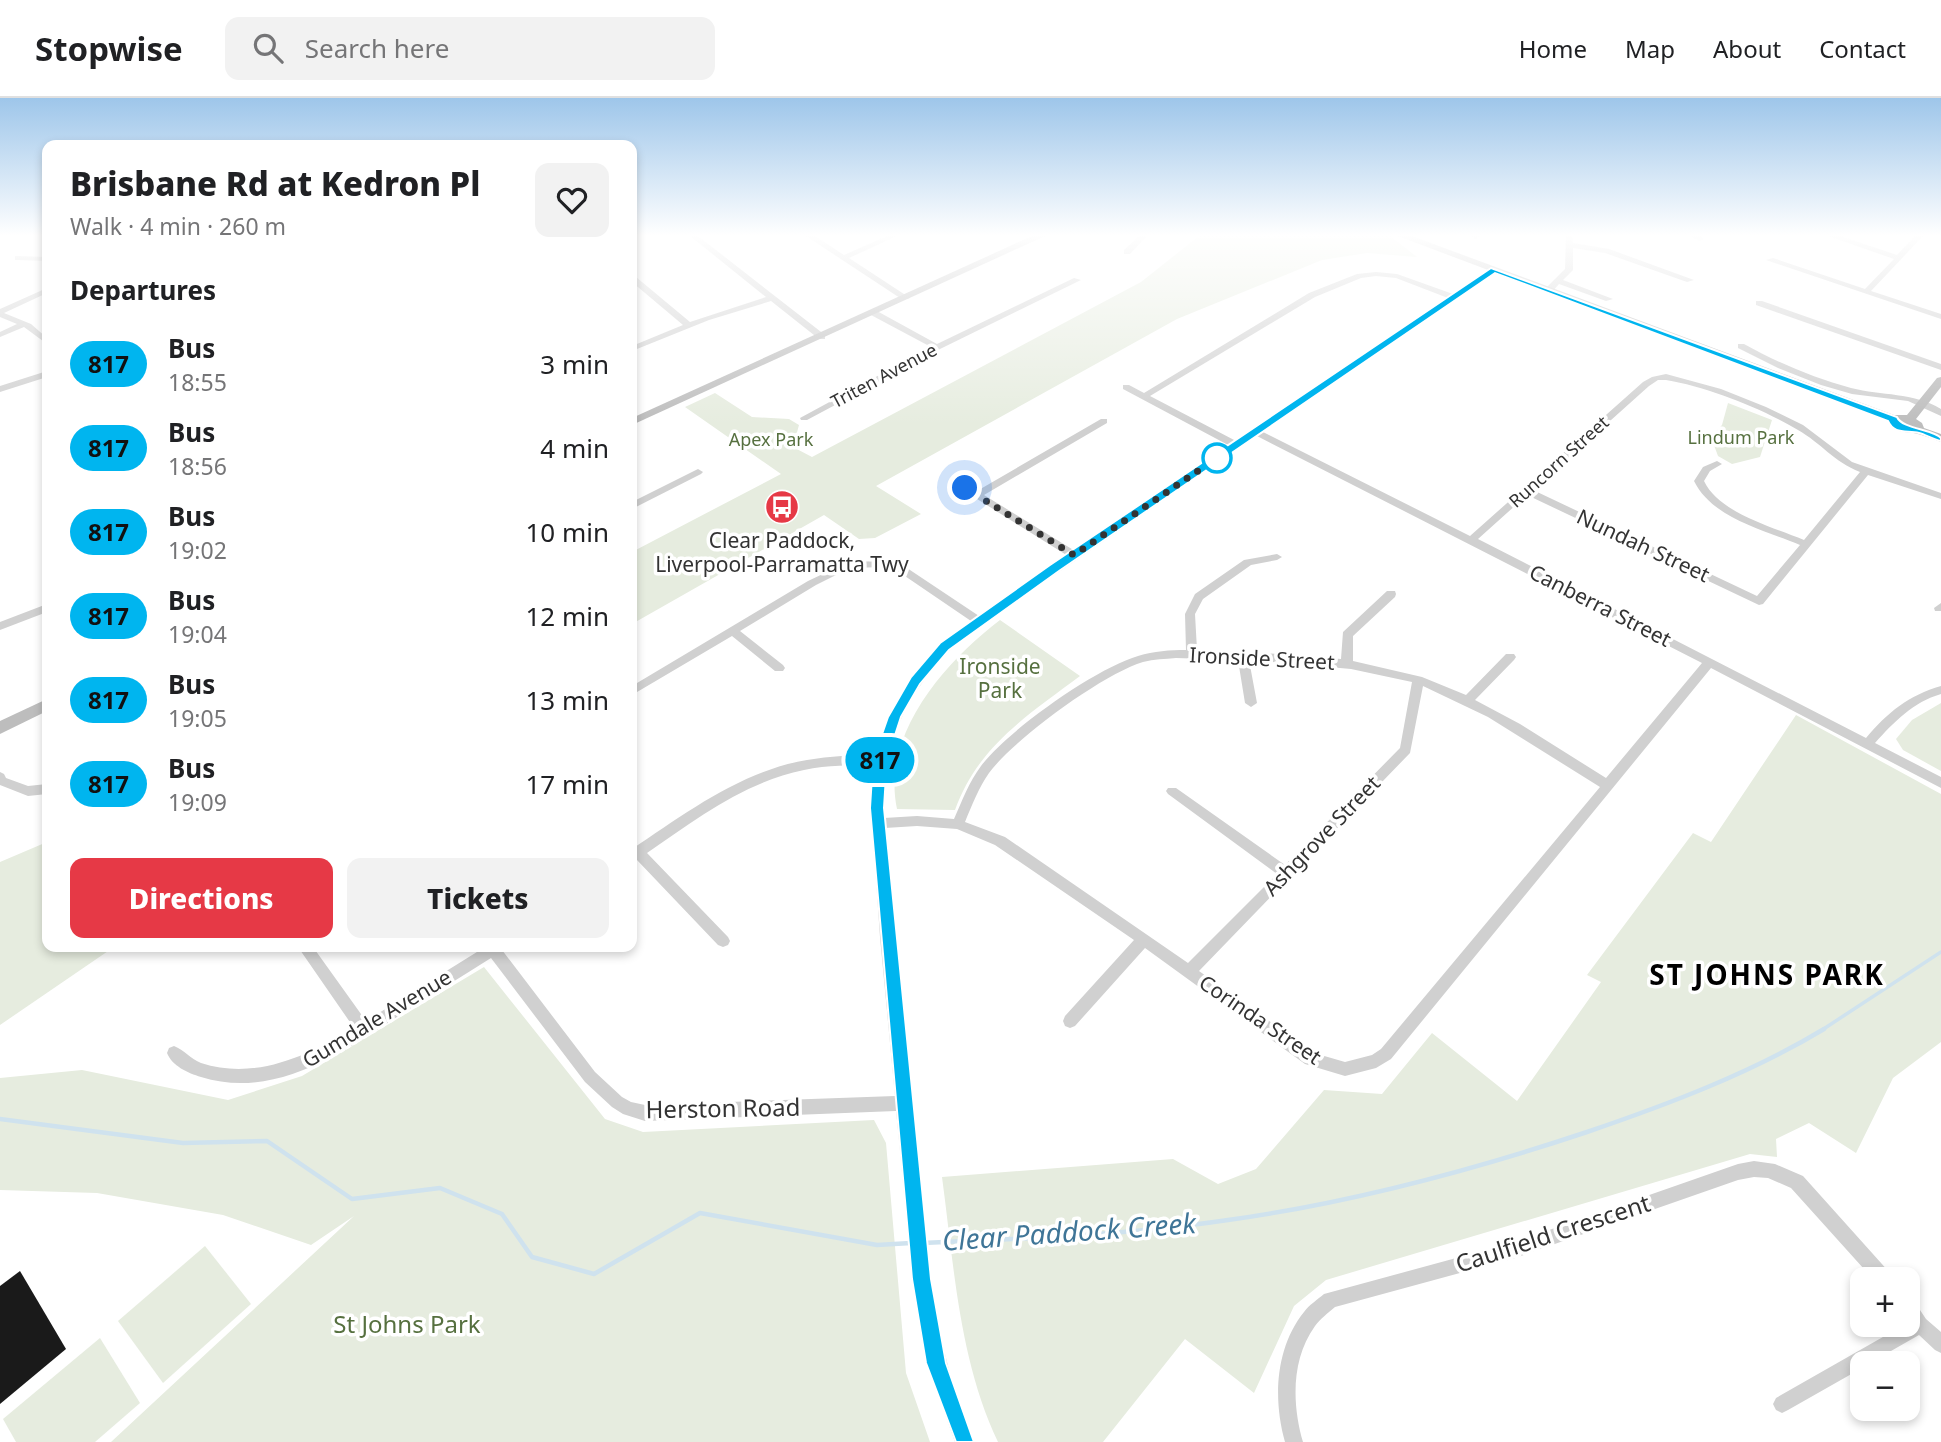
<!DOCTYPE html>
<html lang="en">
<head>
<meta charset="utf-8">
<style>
  :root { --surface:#fff; --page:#f2f2f2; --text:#202124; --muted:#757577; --line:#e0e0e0; --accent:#e63946 }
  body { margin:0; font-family:"Noto Sans",sans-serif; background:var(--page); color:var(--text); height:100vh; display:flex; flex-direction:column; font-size:26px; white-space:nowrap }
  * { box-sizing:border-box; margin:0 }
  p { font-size:23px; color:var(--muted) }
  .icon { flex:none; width:38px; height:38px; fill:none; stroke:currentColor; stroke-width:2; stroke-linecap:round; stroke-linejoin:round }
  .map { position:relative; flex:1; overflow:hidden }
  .sheet { position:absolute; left:42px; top:42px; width:595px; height:812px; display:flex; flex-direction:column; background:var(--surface); border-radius:14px; box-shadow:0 4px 10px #0003 }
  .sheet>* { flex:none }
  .badge { padding:0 14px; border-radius:23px; font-size:24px; line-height:46px }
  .tools { position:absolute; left:1850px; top:1169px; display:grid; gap:14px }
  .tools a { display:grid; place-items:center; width:70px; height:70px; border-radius:14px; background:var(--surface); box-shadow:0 4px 10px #0003; font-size:35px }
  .you { position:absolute; width:35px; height:35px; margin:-18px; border:5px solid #fff; border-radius:50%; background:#1a73e8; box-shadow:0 0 0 10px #1a73e833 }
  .map>.badge { position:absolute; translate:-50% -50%; box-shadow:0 0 0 4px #fff }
  h2 { padding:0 28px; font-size:26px; line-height:63px }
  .round { display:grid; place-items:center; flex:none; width:74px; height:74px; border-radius:14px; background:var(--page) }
  .headline { display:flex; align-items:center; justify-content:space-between; height:119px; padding:0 28px }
  h1 { font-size:33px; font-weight:800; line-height:52px }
  .button { display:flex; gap:14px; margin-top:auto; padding:14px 28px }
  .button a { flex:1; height:80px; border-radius:14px; background:var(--accent); color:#fff; font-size:28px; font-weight:800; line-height:80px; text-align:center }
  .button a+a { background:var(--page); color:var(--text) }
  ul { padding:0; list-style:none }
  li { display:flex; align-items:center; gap:21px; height:84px; padding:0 28px }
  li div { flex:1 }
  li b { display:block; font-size:26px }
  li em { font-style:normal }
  li .badge { min-width:77px; font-weight:700; text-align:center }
  header { display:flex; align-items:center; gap:42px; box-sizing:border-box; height:98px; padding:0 35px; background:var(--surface); border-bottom:2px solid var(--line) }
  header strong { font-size:33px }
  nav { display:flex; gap:38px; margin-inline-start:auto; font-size:24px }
  .search { width:490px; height:63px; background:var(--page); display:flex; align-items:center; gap:18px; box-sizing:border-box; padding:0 24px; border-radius:14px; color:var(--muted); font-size:26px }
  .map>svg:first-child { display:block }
  .green { fill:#e6ecdf }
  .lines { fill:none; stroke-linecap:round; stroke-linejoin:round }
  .stream-far1 { stroke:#cfe2ee; stroke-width:3.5 }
  .stream { stroke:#cfe2ee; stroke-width:4.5 }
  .building { fill:#1a1a1a }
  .street { fill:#d0d0d0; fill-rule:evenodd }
  .secondary { fill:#bdbdbd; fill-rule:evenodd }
  .line { fill:#00b5ef; stroke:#fff; stroke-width:2 }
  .walk { stroke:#333; stroke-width:7; stroke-dasharray:0 12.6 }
  .stop-dot { fill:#fff; stroke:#00b5ef; stroke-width:3.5 }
  .labels { text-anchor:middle; stroke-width:7; stroke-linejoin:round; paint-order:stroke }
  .far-street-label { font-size:18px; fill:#333; stroke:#fff }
  .far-park-label { font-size:18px; fill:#56703f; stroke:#fff }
  .poi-label { font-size:21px; fill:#333; stroke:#fff }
  .street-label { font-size:21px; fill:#333; stroke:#fff }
  .park-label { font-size:21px; fill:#56703f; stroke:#fff }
  .near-street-label { font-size:24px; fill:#333; stroke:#fff }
  .near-park-label { font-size:24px; fill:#56703f; stroke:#fff }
  .district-label { font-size:28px; font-weight:bold; letter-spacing:2px; fill:#000; stroke:#fff }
  .near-water-label { font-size:28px; font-style:italic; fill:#3f7597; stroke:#fff }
</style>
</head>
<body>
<header>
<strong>Stopwise</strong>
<div class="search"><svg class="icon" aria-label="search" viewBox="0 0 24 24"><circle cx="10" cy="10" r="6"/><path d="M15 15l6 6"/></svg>Search here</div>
<nav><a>Home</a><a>Map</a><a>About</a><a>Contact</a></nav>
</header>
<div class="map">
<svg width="1941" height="1344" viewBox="0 0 1941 1344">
  <rect width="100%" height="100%" fill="#fff"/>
  <!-- green -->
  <g class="green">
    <polygon points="1199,138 1390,138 1417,159 1367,155 1322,162 1177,221 876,388 921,416 875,440 859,441 824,417 632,526 632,454 781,376 685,309 715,295 752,319 789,321 799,327 793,349 812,359 1141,184"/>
    <polygon points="1728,305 1772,322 1760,359 1732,366 1718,358 1711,339 1722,327"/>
    <path d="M 1000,522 L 1080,578 C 1028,617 978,648 955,712 L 897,711 C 881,636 945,564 1000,522 Z"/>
    <polygon points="1941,605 1941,673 1903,652 1896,641 1912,622"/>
    <path d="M 1796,617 L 1941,696 L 1941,944 L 1893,980 L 1856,1055 L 1809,1025 L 1776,1041 L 1777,1059 L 1750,1056 L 1326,1182 L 1294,1208 L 1254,1295 L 1185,1241 L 1103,1344 L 998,1344 C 959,1262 954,1168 942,1079 L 1173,1061 L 1218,1086 L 1256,1071 L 1324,992 L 1382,996 L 1432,935 L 1517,1003 L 1601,884 L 1587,877 L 1693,735 L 1711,744 Z"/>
    <polygon points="47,744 47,849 114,849 0,927 0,764"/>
    <polygon points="484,869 605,1021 643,1034 874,1022 886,1045 906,1275 930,1344 111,1344 354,1118 311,1147 223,1117 97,1095 0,1092 0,980 82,972 228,1002 302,978"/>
    <polygon points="205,1148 251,1206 163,1285 118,1223"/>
    <polygon points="100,1240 140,1305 95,1344 16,1344 3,1321"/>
  </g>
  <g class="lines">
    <!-- stream-far1 -->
    <polyline class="stream-far1" points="1822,932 1941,854"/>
    <!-- stream -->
    <g class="stream">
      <polyline points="0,1021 183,1045 267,1043 352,1101 440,1090 502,1116 532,1159 594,1176 700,1115 877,1147 911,1145"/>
      <path d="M 922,1145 C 1024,1141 1127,1137 1228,1122 C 1350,1105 1470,1073 1587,1034 C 1669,1006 1751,975 1824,931"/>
    </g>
  </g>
  <!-- building -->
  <polygon class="building" points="20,1173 66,1251 0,1306 0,1188"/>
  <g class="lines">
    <!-- street -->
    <g class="street">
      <polygon points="690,138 698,138 825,237 825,241 819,241 771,203 709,222 632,253 632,248 683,227 632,184 632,179 636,179 690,224 766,199"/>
      <polygon points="806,138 815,138 844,157 887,138 897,138 849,160 910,200 903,202"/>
      <polygon points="1139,138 1147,138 1130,156 1124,156 1124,152"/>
      <polygon points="1471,138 1479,138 1479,139 1475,141"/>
      <polygon points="1566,138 1572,138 1573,145 1609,151 1694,182 1687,184 1605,155 1573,150 1573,172 1563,182 1613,201 1606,203 1559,186 1552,194 1546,194 1546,190 1565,171"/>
      <polygon points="1690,138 1700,138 1704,141 1700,143"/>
      <polygon points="1828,138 1840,138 1897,157 1915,138 1923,138 1871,193 1941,216 1941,221 1766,162 1773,160 1865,191 1894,161"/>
      <polygon points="15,158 47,159 47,163 18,162 15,162"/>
      <path d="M 1491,170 L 1498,172 L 1263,334 L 1470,438 L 1643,284 L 1652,279 L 1666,276 L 1721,291 L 1766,309 L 1803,327 L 1852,364 L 1941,395 L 1941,401 L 1868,377 L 1763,506 L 1759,507 L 1527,397 L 1478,441 L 1866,640 C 1887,615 1909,597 1941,588 L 1941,596 C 1913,604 1894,624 1875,645 L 1941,679 L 1941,690 L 1711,570 L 1391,961 L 1376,970 L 1345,978 L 1305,966 L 1145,850 L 1075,928 L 1070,930 L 1065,928 L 1063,923 L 1065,918 L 1134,842 L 995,747 L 957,731 L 917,728 L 885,730 L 898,882 L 928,1165 L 940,1236 L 949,1272 L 973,1344 L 955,1344 C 942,1309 930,1273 923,1236 C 908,1163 904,1087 896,1013 L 645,1023 L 623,1016 L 612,1009 L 585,984 L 491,860 C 461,879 430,898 400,917 C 342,955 274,1002 201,979 C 188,975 172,968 167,955 L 169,950 L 174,948 C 184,952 191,961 201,965 C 256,983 309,957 354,930 L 298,849 L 313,849 L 366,923 L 485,849 L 503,849 L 502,852 L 595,974 L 622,999 L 631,1004 L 645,1007 L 895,998 L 880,839 L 871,710 L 875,667 C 851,667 828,667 804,672 C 745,684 696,721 647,755 L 728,839 L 730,843 L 728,847 L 723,849 L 718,847 L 637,762 L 632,763 L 632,751 C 686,715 741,673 807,662 C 830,658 853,657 877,657 C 892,602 923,556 971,523 L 899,474 L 884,469 L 850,470 L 816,487 L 740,533 L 783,567 L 785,570 L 783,573 L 775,573 L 732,538 L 632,597 L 632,588 L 808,483 L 848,464 L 884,463 L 907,470 L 979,518 L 1068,458 L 950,384 L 950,380 L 956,380 L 977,393 L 1101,321 L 1107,321 L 1107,325 L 984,397 L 1075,453 L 1230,348 L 1123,291 L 1123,287 L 1129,287 L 1144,295 L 1309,195 L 1357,176 L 1376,174 L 1397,176 L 1453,196 ZM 1376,178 L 1396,180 L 1448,200 L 1236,343 L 1150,298 L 1315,199 L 1361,180 ZM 1666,282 C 1708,289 1761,310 1798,332 C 1821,345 1834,364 1860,374 L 1804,442 C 1773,429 1719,415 1704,383 L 1710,373 L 1722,366 L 1717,363 L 1703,369 L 1694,383 C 1712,420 1764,432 1800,447 L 1757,498 L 1533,392 L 1649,288 L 1658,282 ZM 1257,338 L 1702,565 L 1606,680 L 1520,626 L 1475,602 L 1514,562 L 1516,559 L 1514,556 L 1506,556 L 1466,597 L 1422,579 L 1353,563 L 1353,538 L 1395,499 L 1396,496 L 1395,493 L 1387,493 L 1343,534 L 1341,561 L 1281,556 L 1197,552 L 1195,516 L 1203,501 L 1251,467 L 1277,462 L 1282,459 L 1277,456 L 1244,462 L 1195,496 L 1185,516 L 1186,552 C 1170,552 1154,553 1138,558 C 1096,570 1007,633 981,668 C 969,684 962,703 954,721 L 917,718 L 884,720 C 879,645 910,587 964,539 ZM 1176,560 L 1238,562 L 1245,605 L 1251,609 L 1257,605 L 1249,562 L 1351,571 L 1412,584 L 1400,650 L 1285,767 L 1176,690 L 1168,690 L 1166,693 L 1168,696 L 1277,776 L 1188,865 L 1005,739 L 965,724 C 972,707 979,689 989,675 C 1014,641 1103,576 1143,564 C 1154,561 1165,561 1176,560 ZM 1423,588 L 1488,619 L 1600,689 L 1381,951 L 1372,957 L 1345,964 L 1314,955 L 1199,873 L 1410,655 Z"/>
      <polygon points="1074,180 1081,182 940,251 807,322 801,322 800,320 931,249 871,217 871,213 877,213 937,246"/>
      <polygon points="47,190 47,195 4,215 31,226 47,240 47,246 24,229 0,239 0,234 17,226 0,219 0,211"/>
      <polygon points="1756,203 1762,203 1941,266 1941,272 1756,207"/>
      <path d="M 1738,246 L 1744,246 C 1778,265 1814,280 1851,290 C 1882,298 1913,294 1941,311 L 1941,318 L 1908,303 L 1852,296 L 1821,287 L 1778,270 L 1738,250 Z"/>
      <polygon points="47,273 47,279 0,294 0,288"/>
      <polygon points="698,371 703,374 701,376 632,411 632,404"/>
      <polygon points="1941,505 1941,513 1935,513 1934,510"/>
      <polygon points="47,506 47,514 0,532 0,524"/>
      <polygon points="0,674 4,676 6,680 28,688 47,686 47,696 28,698 0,687"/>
      <path d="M 1754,1063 L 1775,1066 L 1803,1078 L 1890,1175 L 1892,1181 L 1873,1181 L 1791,1090 L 1768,1080 L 1754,1079 L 1738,1082 L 1515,1160 L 1335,1209 C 1328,1215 1320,1221 1315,1228 C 1291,1261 1292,1307 1303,1344 L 1285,1344 C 1273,1302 1275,1250 1304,1214 C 1309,1207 1317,1202 1324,1196 L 1515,1144 L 1738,1066 Z"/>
      <polygon points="1908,1200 1914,1203 1926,1221 1941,1234 1941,1255 1935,1252 1919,1237 1870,1265 1862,1265 1862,1270 1788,1312 1782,1315 1776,1312 1773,1306 1776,1300 1904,1227 1908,1227"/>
    </g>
    <!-- secondary -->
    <g class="secondary">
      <polygon points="1032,138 1045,138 632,327 632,320"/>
      <path d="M 1398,138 L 1412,138 L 1894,317 L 1907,317 L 1937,280 L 1941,279 L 1941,289 L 1916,321 L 1922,325 L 1924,330 L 1941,336 L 1941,344 C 1933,341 1926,338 1918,336 C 1906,333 1893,336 1888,323 Z"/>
      <polygon points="47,601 47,613 0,636 0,623"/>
    </g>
  </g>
  <!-- sky -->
  <linearGradient id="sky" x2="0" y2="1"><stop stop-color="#9ec6ea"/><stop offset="0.42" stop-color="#fff"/><stop offset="1" stop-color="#fff" stop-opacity="0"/></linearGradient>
  <rect width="1941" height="327" fill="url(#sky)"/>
  <!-- line -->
  <path class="line" d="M 1491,170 L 1897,319 C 1902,331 1933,331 1941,340 L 1941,343 C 1933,341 1926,337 1919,335 C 1907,332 1894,337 1888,323 L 1495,175 L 1059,473 L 949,552 L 920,586 L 901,619 L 887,662 L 884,710 L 931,1181 L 946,1265 L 974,1344 L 956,1344 L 926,1265 L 912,1181 L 870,710 L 873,662 L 888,619 L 911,579 L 940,545 L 1050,467 Z"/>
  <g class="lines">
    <!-- walk -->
    <polyline class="walk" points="965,390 1074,457 1217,360"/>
  </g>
  <!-- icons -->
  <defs>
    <g id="bus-disc" transform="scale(1.75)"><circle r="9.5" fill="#e63946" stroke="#fff"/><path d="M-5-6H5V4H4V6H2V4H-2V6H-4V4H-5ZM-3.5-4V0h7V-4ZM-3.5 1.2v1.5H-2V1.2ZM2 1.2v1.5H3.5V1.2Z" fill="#fff"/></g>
  </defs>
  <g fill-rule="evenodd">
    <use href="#bus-disc" x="782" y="409"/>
  </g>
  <!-- markers -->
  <circle class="stop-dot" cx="1217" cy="360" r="14"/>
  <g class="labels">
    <!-- far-street labels -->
    <g class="far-street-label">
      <text transform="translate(884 278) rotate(-28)" y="6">Triten Avenue</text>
      <text transform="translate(1559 364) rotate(-42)" y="6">Runcorn Street</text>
    </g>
    <!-- far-park labels -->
    <g class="far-park-label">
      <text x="1741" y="346">Lindum Park</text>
      <text x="771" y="348">Apex Park</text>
    </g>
    <!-- poi labels -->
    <g class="poi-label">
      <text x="782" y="450">Clear Paddock,<tspan x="782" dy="24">Liverpool-Parramatta Twy</tspan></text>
    </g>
    <!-- street labels -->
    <g class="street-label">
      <text transform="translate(1643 448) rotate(25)" y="7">Nundah Street</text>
      <text transform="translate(1600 508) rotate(27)" y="7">Canberra Street</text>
      <text transform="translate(1262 561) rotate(3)" y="7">Ironside Street</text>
      <text transform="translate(1322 738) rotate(-46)" y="7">Ashgrove Street</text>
      <text transform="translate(377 921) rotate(-31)" y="7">Gumdale Avenue</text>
      <text transform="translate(1260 922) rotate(34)" y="7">Corinda Street</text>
    </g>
    <!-- park labels -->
    <g class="park-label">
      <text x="1000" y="576">Ironside<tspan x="1000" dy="24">Park</tspan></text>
    </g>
    <!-- near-street labels -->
    <g class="near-street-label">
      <text transform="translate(723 1011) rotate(-1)" y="8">Herston Road</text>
      <text transform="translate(1553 1136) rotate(-18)" y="8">Caulfield Crescent</text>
    </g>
    <!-- near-park labels -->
    <g class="near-park-label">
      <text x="407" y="1235">St Johns Park</text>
    </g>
    <!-- district labels -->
    <g class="district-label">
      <text x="1767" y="887">ST JOHNS PARK</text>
    </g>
    <!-- near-water labels -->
    <g class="near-water-label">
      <text transform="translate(1069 1134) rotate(-4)" y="10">Clear Paddock Creek</text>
    </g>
  </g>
</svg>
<div class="tools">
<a>+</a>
<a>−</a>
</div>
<div class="you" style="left:965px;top:390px"></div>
<b class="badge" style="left:880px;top:662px;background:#00b5ef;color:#111">817</b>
<section class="sheet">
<div class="headline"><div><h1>Brisbane Rd at Kedron Pl</h1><p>Walk · 4 min · 260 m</p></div><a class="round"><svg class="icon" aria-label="heart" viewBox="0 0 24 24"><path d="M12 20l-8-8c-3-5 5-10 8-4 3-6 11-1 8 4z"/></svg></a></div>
<h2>Departures</h2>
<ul>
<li><span class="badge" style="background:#00b5ef;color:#111">817</span><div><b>Bus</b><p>18:55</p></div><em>3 min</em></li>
<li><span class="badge" style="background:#00b5ef;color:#111">817</span><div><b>Bus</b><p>18:56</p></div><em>4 min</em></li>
<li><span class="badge" style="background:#00b5ef;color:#111">817</span><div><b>Bus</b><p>19:02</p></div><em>10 min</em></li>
<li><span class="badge" style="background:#00b5ef;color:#111">817</span><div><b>Bus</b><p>19:04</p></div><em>12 min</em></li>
<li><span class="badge" style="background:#00b5ef;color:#111">817</span><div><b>Bus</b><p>19:05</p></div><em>13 min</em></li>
<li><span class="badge" style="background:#00b5ef;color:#111">817</span><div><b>Bus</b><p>19:09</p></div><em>17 min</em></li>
</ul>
<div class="button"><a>Directions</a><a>Tickets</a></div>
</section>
</div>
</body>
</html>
